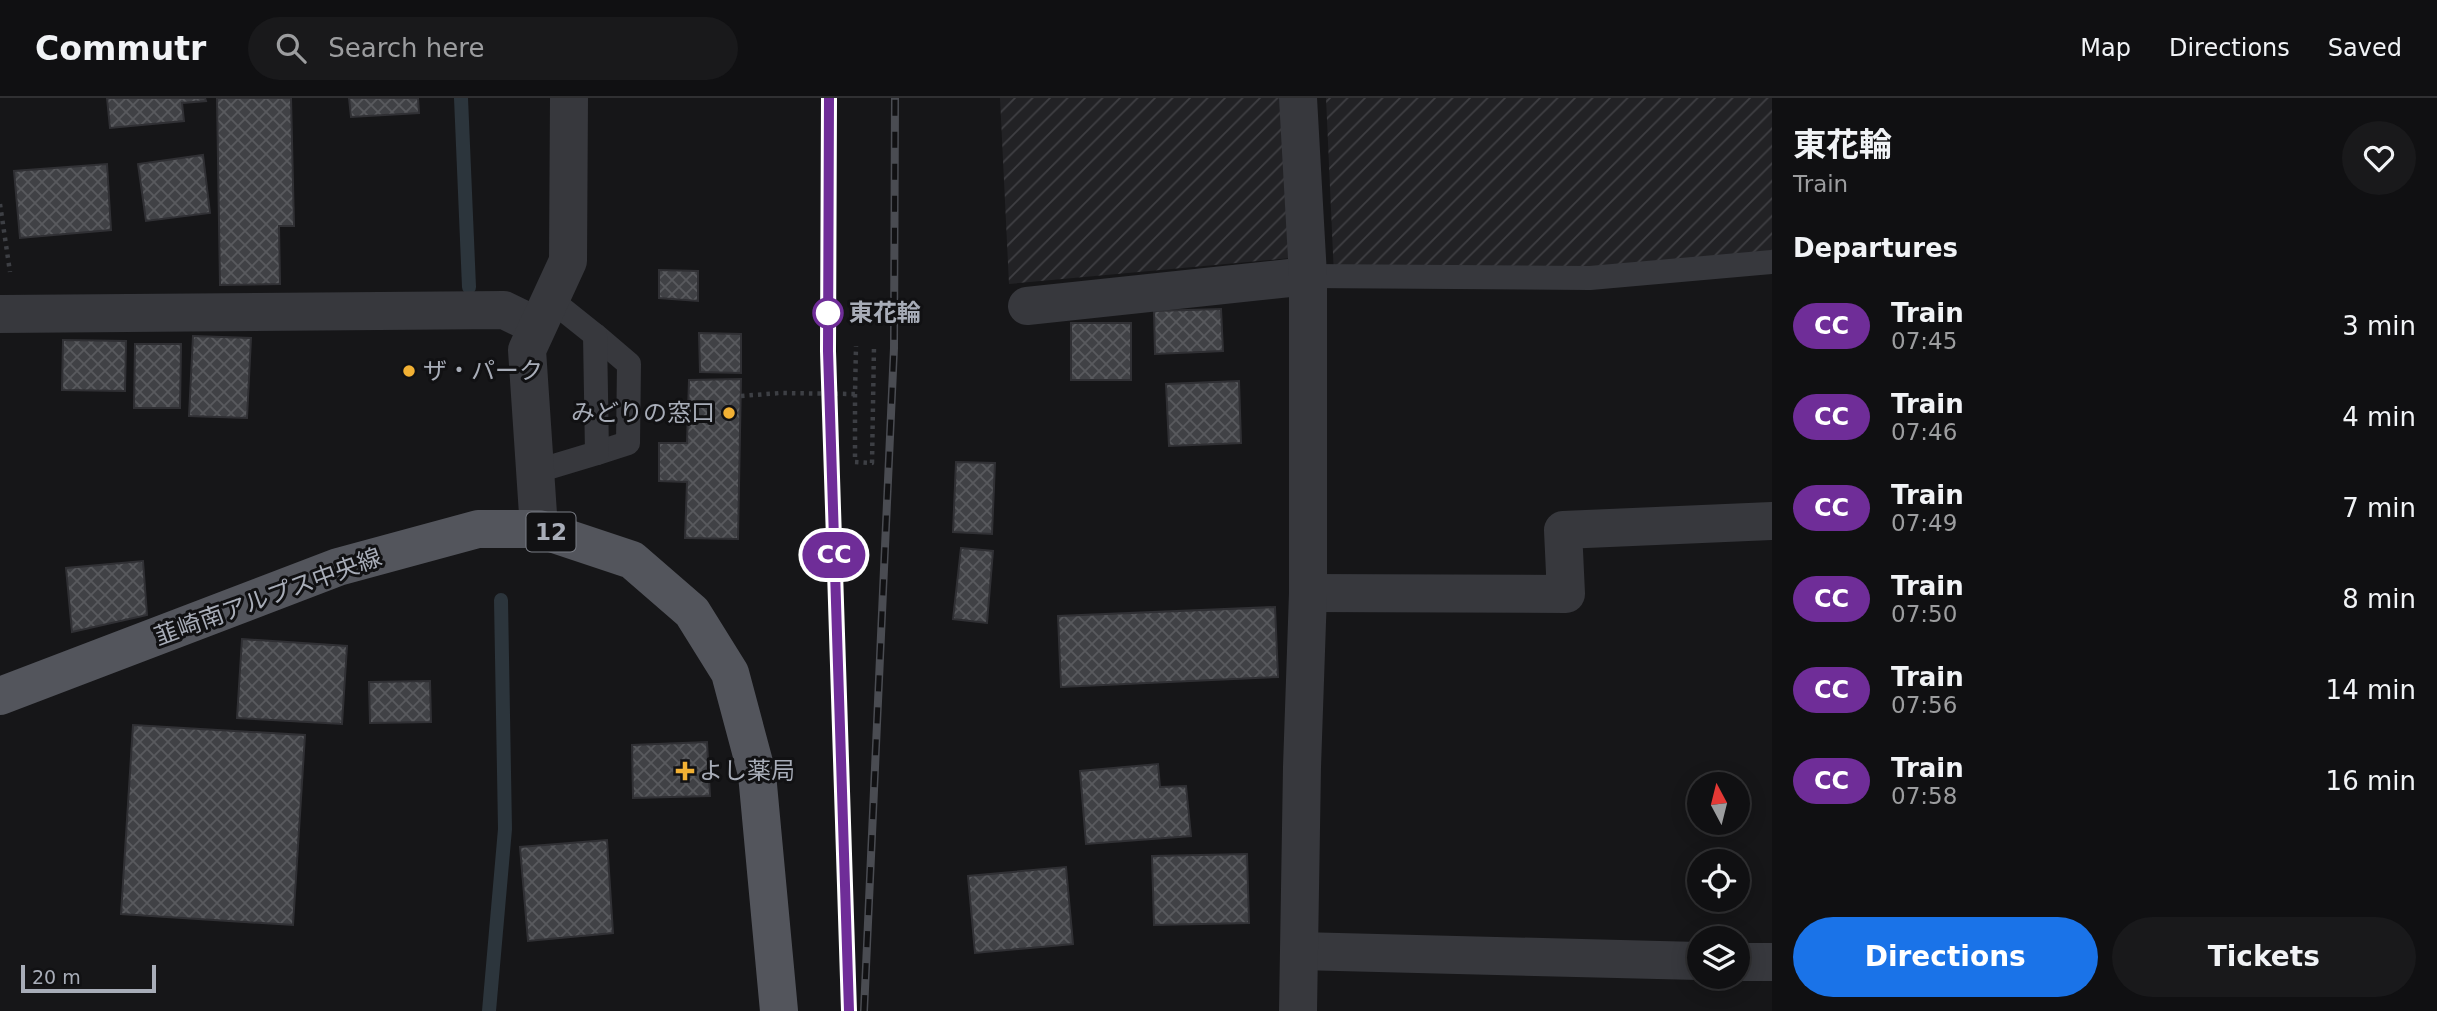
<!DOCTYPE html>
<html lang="en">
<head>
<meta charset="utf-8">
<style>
  :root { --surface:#101012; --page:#19191b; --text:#f1f3f6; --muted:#9c9d9f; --line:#303032; --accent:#1a73e8 }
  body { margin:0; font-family:"DejaVu Sans","Noto Sans JP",sans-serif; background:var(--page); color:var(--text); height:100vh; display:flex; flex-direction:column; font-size:26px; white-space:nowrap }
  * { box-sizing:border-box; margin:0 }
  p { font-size:23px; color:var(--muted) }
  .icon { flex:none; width:38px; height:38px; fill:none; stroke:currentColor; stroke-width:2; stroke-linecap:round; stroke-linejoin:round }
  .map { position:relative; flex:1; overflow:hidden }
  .panel { display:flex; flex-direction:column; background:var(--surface); width:665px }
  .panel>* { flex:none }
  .badge { padding:0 14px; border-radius:23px; font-size:24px; line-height:46px }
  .needle { width:46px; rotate:353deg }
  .fabs { position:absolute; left:1687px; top:674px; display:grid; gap:14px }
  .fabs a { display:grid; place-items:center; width:63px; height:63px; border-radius:50%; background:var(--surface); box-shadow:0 4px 18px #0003,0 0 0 2px var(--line); font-size:35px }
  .scale { position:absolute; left:21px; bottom:18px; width:135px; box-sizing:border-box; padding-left:7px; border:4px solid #a8adb8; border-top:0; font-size:19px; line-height:24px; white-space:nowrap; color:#a8adb8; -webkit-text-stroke:5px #111113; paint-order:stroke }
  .map>.badge { position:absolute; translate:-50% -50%; box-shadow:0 0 0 4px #fff }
  h2 { padding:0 21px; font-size:26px; line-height:63px }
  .round { display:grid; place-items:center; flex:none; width:74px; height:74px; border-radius:37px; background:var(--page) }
  .head { display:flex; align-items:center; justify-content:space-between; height:119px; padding:0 21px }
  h1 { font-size:33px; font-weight:700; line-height:52px }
  .primary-button { display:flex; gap:14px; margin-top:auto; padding:14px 21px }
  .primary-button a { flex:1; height:80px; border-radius:42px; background:var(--accent); color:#fff; font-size:28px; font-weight:700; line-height:80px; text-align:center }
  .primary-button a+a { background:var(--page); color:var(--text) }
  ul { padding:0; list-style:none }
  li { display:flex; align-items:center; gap:21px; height:91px; padding:0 21px }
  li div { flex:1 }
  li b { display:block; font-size:26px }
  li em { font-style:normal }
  li .badge { min-width:77px; font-weight:700; text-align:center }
  header { display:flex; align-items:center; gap:42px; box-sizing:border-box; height:98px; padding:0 35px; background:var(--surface); border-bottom:2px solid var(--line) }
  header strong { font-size:33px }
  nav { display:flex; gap:38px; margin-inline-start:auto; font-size:24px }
  .search { width:490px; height:63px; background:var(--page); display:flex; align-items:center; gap:18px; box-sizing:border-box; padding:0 24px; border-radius:38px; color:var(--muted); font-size:26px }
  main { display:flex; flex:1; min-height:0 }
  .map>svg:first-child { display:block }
  .industrial { fill:url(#industrial-furrows) }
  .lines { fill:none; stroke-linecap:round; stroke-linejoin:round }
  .stream { stroke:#2c353c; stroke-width:14 }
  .building { fill:url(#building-cross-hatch); stroke:#303034; stroke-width:2 }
  .path { stroke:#3d3f44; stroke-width:4.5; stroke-dasharray:3.5 5; stroke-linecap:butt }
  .service { stroke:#37383d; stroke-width:24 }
  .minor { stroke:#37383d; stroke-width:38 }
  .primary { stroke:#53555c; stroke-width:38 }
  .rail-casing { stroke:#4a4c52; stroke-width:8 }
  .rail { stroke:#111113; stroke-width:5; stroke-dasharray:16; stroke-linecap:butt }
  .line-casing { stroke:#fff; stroke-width:16 }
  .line { stroke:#6f2d98; stroke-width:10 }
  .stop-dot { fill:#fff; stroke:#6f2d98; stroke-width:3.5 }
  .poi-dot { fill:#f2b134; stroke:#111113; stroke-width:2.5 }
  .labels { text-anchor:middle; stroke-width:6; stroke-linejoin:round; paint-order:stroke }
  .shield { fill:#111113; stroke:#7b7e86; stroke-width:2 }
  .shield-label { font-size:23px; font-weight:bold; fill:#a8adb8 }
  .stop-label { font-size:24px; font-weight:bold; fill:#a8adb8; stroke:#111113; text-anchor:start }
  .poi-label { font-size:24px; fill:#a8adb8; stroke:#111113; text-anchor:start }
  .street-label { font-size:24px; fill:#a8adb8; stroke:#111113 }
</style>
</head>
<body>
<header>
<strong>Commutr</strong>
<div class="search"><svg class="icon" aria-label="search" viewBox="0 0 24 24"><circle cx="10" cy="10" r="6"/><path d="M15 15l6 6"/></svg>Search here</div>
<nav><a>Map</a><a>Directions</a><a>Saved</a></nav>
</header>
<main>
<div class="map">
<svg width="1772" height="913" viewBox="0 0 1772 913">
  <defs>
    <pattern id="industrial-furrows" width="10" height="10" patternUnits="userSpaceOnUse" patternTransform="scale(1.75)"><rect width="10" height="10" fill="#222225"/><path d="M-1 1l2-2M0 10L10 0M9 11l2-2" fill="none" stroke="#3f3f43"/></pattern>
    <pattern id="building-cross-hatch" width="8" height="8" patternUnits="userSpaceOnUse" patternTransform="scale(1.75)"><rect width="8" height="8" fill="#404145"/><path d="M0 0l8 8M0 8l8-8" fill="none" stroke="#595a5e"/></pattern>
  </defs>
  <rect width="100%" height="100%" fill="#161618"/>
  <!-- industrial -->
  <g class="industrial">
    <polygon points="1000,0 1280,0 1291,160 1009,186"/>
    <polygon points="1326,0 1772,0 1772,164 1334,178"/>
  </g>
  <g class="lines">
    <!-- stream -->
    <g class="stream">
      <polyline points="461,0 469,189"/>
      <polyline points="489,913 505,731 501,502"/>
    </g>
  </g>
  <!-- building -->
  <g class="building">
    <polygon points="107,0 205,0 206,3 182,5 184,23 110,30"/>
    <polygon points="217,0 291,0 294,128 279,128 280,186 220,187"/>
    <polygon points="349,0 418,0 419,15 351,19"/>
    <polygon points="203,57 210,115 146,123 138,66"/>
    <polygon points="107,66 111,132 20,140 14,73"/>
    <polygon points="659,172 698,173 698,203 659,200"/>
    <polygon points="1221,211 1223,253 1155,256 1154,213"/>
    <rect x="1071" y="225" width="60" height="57"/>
    <polygon points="699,235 741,236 741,275 700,274"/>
    <polygon points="193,238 251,240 247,320 189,318"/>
    <polygon points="63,242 126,243 125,293 62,292"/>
    <polygon points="135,246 181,246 180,310 134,310"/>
    <polygon points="741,281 738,441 685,440 687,384 659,383 659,345 687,345 689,282"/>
    <polygon points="1239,283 1241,345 1169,348 1166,286"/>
    <polygon points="956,364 995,365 992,436 953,434"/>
    <polygon points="961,450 993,453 987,525 953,521"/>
    <polygon points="143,463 147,517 72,534 66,470"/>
    <polygon points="1275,509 1278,579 1061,589 1058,518"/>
    <polygon points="242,541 347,548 342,626 237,620"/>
    <polygon points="430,583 431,624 370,625 369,584"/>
    <polygon points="133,627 305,637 293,827 121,816"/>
    <polygon points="707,644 710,698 633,700 632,647"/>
    <polygon points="1158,666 1160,689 1186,688 1191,738 1086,746 1080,673"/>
    <polygon points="607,742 613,835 528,843 520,749"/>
    <polygon points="1247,756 1249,825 1154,827 1152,758"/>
    <polygon points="1066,769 1073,846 975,855 968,778"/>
  </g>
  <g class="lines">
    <!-- path -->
    <g class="path">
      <polyline points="0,106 10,174"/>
      <polyline points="855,296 855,364 872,365 874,248"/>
      <polyline points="741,298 780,295 855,296 856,248"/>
    </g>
    <!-- service -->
    <g class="service">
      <polyline points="1308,178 1590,180 1772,164"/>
      <polyline points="595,237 629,266 628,345 597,355"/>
      <polyline points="534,374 597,355 595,237 550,201"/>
    </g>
    <!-- minor -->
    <g class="minor">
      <polyline points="1027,208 1308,178"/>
      <polyline points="0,216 504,212 537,228"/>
      <polyline points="539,431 527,252 568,163 569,0"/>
      <polyline points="1308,495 1566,496 1563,432 1772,423"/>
      <polyline points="1299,853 1699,863"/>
      <polyline points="1738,864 1772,864"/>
      <polyline points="1298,913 1302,669 1308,495 1308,178 1298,0"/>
    </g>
    <!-- primary -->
    <polyline class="primary" points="0,598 338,469 478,431 539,431 632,462 692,514 730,575 757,676 779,913"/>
    <!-- rail casing -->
    <g class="rail-casing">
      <g id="rail">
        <polyline points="829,0 828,253 849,913"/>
        <polyline points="864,913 894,250 895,0"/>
      </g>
    </g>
    <!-- rail -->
    <use href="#rail" class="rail"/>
  </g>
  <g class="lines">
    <!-- line casing -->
    <g class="line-casing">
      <polyline id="line" points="829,0 828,253 849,913"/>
    </g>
    <!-- line -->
    <use href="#line" class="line"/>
  </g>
  <!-- markers -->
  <circle class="stop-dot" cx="828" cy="215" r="14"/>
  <g class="poi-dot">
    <circle cx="409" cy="273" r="7"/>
    <circle cx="729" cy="315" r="7"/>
    <path d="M681.5 662.5h7v7h7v7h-7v7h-7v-7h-7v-7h7z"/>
  </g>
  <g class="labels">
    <!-- shield labels -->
    <rect class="shield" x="526.5" y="414.5" width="49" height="39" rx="5"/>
    <g class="shield-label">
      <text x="551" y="442">12</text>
    </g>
    <!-- stop labels -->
    <g class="stop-label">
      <text x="849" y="223">東花輪</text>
    </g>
    <!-- poi labels -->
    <g class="poi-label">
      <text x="423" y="281">ザ・パーク</text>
      <text x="715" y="323" text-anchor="end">みどりの窓口</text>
      <text x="699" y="681">よし薬局</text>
    </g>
    <!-- street labels -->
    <g class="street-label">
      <text transform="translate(268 499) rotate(-20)" y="8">韮崎南アルプス中央線</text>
    </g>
  </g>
</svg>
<div class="fabs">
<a><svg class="needle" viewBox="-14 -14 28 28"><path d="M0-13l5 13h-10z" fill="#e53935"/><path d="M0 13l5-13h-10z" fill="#9c9d9f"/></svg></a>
<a><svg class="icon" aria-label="locate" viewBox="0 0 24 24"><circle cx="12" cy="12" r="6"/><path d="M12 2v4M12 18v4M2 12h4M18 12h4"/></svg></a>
<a><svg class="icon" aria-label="layers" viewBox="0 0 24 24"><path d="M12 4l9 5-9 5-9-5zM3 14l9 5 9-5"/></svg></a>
</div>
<div class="scale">20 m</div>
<b class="badge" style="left:834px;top:457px;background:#6f2d98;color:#fff">CC</b>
</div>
<section class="panel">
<div class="head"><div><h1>東花輪</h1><p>Train</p></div><a class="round"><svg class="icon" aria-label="heart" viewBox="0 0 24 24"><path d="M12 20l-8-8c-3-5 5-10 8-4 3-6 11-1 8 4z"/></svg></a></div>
<h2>Departures</h2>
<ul>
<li><span class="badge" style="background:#6f2d98;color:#fff">CC</span><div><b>Train</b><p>07:45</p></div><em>3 min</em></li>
<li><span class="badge" style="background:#6f2d98;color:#fff">CC</span><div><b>Train</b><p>07:46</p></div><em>4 min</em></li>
<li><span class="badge" style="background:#6f2d98;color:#fff">CC</span><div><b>Train</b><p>07:49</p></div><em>7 min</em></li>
<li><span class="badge" style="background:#6f2d98;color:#fff">CC</span><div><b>Train</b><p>07:50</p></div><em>8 min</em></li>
<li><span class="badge" style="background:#6f2d98;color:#fff">CC</span><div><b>Train</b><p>07:56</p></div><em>14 min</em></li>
<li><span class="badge" style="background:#6f2d98;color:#fff">CC</span><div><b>Train</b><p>07:58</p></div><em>16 min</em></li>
</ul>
<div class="primary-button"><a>Directions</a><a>Tickets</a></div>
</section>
</main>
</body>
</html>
